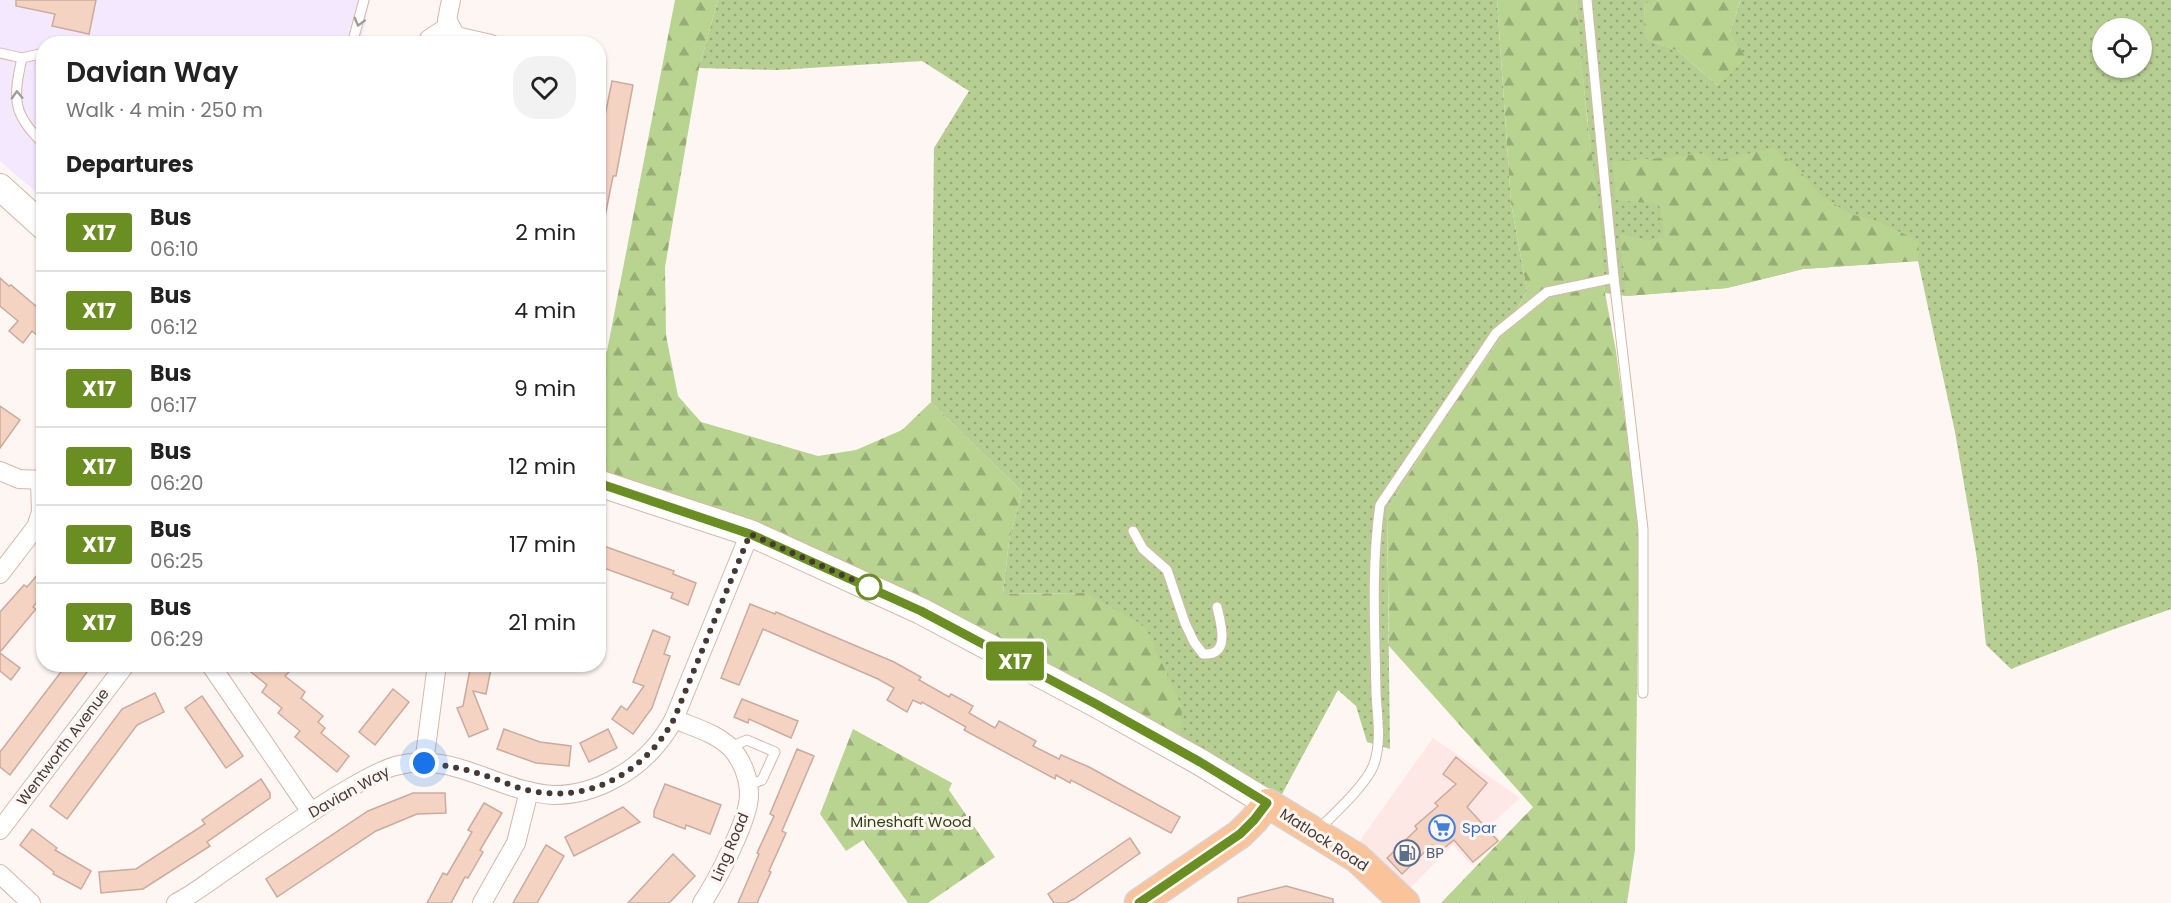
<!DOCTYPE html>
<html lang="en">
<head>
<meta charset="utf-8">
<style>
  :root { --surface:#fff; --page:#f2f2f2; --text:#222; --muted:#767676; --line:#e0e0e0 }
  body { margin:0; font-family:Poppins,sans-serif; background:var(--page); color:var(--text); height:100vh; display:flex; flex-direction:column; font-size:22px; white-space:nowrap }
  * { box-sizing:border-box; margin:0 }
  p { font-size:20px; color:var(--muted) }
  .icon { flex:none; width:33px; height:33px; fill:none; stroke:currentColor; stroke-width:2; stroke-linecap:round; stroke-linejoin:round }
  .map { position:relative; flex:1; overflow:hidden }
  .details { position:absolute; left:36px; top:36px; width:570px; height:636px; display:flex; flex-direction:column; background:var(--surface); border-radius:24px; box-shadow:0 2px 4px #0004 }
  .details>* { flex:none }
  .badge { padding:0 12px; border-radius:4px; font-size:21px; line-height:39px }
  .buttons { position:absolute; left:2092px; top:18px; display:grid; gap:12px }
  .buttons a { display:grid; place-items:center; width:60px; height:60px; border-radius:50%; background:var(--surface); box-shadow:0 2px 4px #0004; font-size:30px }
  .you { position:absolute; width:30px; height:30px; margin:-15px; border:4px solid #fff; border-radius:50%; background:#1a73e8; box-shadow:0 0 0 9px #1a73e833 }
  .map>.badge { position:absolute; translate:-50% -50%; box-shadow:0 0 0 3px #fff }
  h2 { padding:0 30px; font-size:22px; line-height:54px }
  .round { display:grid; place-items:center; flex:none; width:63px; height:63px; border-radius:24px; background:var(--page) }
  .summary { display:flex; align-items:center; justify-content:space-between; height:102px; padding:0 30px }
  h1 { font-size:28px; font-weight:600; line-height:45px }
  ul { padding:0; list-style:none }
  li { display:flex; align-items:center; gap:18px; height:78px; padding:0 30px; border-top:2px solid var(--line) }
  li div { flex:1 }
  li b { display:block; font-size:22px }
  li em { font-style:normal }
  li .badge { min-width:66px; font-weight:700; text-align:center }
  .map>svg:first-child { display:block }
  .commercial { fill:#fde8e5 }
  .medical { fill:#f3e8fd }
  .grass { fill:url(#grass-dots); fill-rule:evenodd }
  .forest { fill:url(#forest-firs) }
  .building { fill:#f4d3c3; stroke:#cbab9d; stroke-width:1.5 }
  .lines { fill:none; stroke-linecap:round; stroke-linejoin:round }
  .lane-casing { stroke:#d7b7a8; stroke-width:11 }
  .street-casing { stroke:#d7b7a8; stroke-width:20 }
  .secondary-casing { stroke:#d7b7a8; stroke-width:28 }
  .primary-casing { stroke:#d6d3d2; stroke-width:31 }
  .lane { stroke:#fff; stroke-width:9 }
  .street { stroke:#fff; stroke-width:18 }
  .secondary { stroke:#fff; stroke-width:26 }
  .primary { stroke:#fac39a; stroke-width:28 }
  .oneway { stroke:#a29c99 }
  .line-casing { stroke:#fff; stroke-width:14 }
  .line { stroke:#6b8e23; stroke-width:9 }
  .walk { stroke:#463933; stroke-width:6; stroke-dasharray:0 10.8 }
  .stop-dot { fill:#fff; stroke:#6b8e23; stroke-width:3 }
  .labels { text-anchor:middle; stroke-width:6; stroke-linejoin:round; paint-order:stroke }
  .street-label { font-size:15px; fill:#463933; stroke:#fdf6f2 }
  .park-label { font-size:15px; fill:#324212; stroke:#fdf6f2 }
  .shop-label { font-size:15px; fill:#366cbe; stroke:#fdf6f2; text-anchor:start }
  .service-label { font-size:15px; fill:#4e5e75; stroke:#fdf6f2; text-anchor:start }
</style>
</head>
<body>
<div class="map">
<svg width="2171" height="903" viewBox="0 0 2171 903">
  <defs>
    <pattern id="grass-dots" width="8" height="8" patternUnits="userSpaceOnUse" patternTransform="scale(1.5)"><rect width="8" height="8" fill="#b6ce92"/><path d="M2 2h.1M6 6h.1" fill="none" stroke="#96a878" stroke-width="1.8" stroke-linecap="round"/></pattern>
    <pattern id="forest-firs" width="22" height="20" patternUnits="userSpaceOnUse" patternTransform="scale(1.5)"><rect width="22" height="20" fill="#b9d390"/><path d="M5 1l3.5 6h-7zM16 11l3.5 6h-7z" fill="#98ac76"/></pattern>
  </defs>
  <rect width="100%" height="100%" fill="#fdf6f2"/>
  <!-- commercial -->
  <polygon class="commercial" points="1433,738 1520,798 1489,826 1500,841 1472,865 1453,845 1410,888 1359,842"/>
  <!-- medical -->
  <polygon class="medical" points="0,0 370,0 361,43 44,44 43,198 0,161"/>
  <!-- grass -->
  <g class="grass">
    <polygon points="718,0 1497,0 1511,203 1527,291 1502,336 1449,409 1387,510 1390,749 1367,742 1356,706 1338,690 1281,796 1180,740 1086,593 1003,594 1009,541 1022,492 931,402 934,148 969,91 922,61 777,70 699,68"/>
    <path d="M 1576,0 L 1660,0 L 1644,4 L 1646,39 L 1678,51 L 1718,86 L 1730,32 L 1741,0 L 2171,0 L 2171,609 L 2109,631 L 2011,669 L 1986,645 L 1977,559 L 1955,432 L 1918,261 L 1803,269 L 1727,288 L 1626,296 L 1605,293 C 1598,195 1583,98 1576,0 ZM 2103,28 L 2142,28 L 2142,68 L 2103,68 Z"/>
  </g>
  <!-- forest -->
  <g class="forest">
    <polygon points="675,0 718,0 699,68 665,267 666,335 678,396 701,422 818,456 856,450 902,430 931,402 1022,492 1009,541 1003,594 1086,593 1145,626 1182,707 1180,740 921,598 812,547 599,469 598,356 607,351"/>
    <polygon points="1497,0 1576,0 1587,118 1600,217 1605,293 1616,351 1639,527 1635,850 1627,903 1441,903 1533,807 1389,646 1387,510 1449,409 1502,336 1527,291 1511,203"/>
    <polygon points="1660,0 1741,0 1730,32 1746,58 1718,86 1678,51 1645,39 1644,3"/>
    <polygon points="1773,148 1796,166 1819,194 1850,214 1877,221 1919,241 1918,261 1803,269 1727,288 1626,296 1620,234 1647,240 1664,237 1659,204 1616,200 1612,161 1666,158 1706,153 1712,162"/>
    <polygon points="853,729 952,783 949,790 995,857 928,903 908,903 863,840 846,851 820,814"/>
  </g>
  <!-- building -->
  <g class="building">
    <polygon points="16,0 96,0 89,34 52,26 55,14 16,6"/>
    <polygon points="612,81 633,85 616,176 613,176 605,217 598,216 598,150"/>
    <polygon points="0,278 9,286 11,285 44,313 44,341 32,331 23,343 9,331 18,321 0,306"/>
    <polygon points="0,406 20,420 0,448"/>
    <polygon points="598,544 674,571 673,574 696,583 688,605 671,598 673,593 598,566"/>
    <polygon points="44,567 44,593 33,607 36,609 0,652 0,612 24,585 27,587"/>
    <polygon points="750,604 775,614 776,612 894,662 921,677 919,680 949,697 951,694 973,706 969,713 995,728 999,721 1036,741 1033,746 1059,759 1061,755 1089,767 1180,817 1171,833 1071,780 1070,783 1056,775 1055,779 964,730 966,727 922,702 921,704 913,700 907,712 887,700 894,688 878,679 763,629 739,685 721,678"/>
    <polygon points="653,630 670,637 664,654 670,656 652,708 633,734 612,719 621,706 627,710 644,686 633,682"/>
    <polygon points="0,653 20,668 11,680 0,671"/>
    <polygon points="67,664 93,664 10,775 0,767 0,752"/>
    <polygon points="241,664 282,664 290,671 285,676 305,692 301,698 323,716 318,722 325,728 321,733 349,756 337,772 295,737 300,731 278,713 282,708 262,692 267,685"/>
    <polygon points="471,664 492,664 486,694 473,691 488,729 469,737 457,708 463,706"/>
    <polygon points="393,689 409,702 375,745 359,732"/>
    <polygon points="155,693 164,712 137,725 67,819 50,806 122,709"/>
    <polygon points="202,696 243,756 226,768 185,708"/>
    <polygon points="742,699 798,721 791,738 749,719 748,723 734,717"/>
    <polygon points="504,729 540,742 571,746 569,766 536,763 497,749"/>
    <polygon points="608,729 617,748 589,762 580,743"/>
    <polygon points="797,749 814,756 782,831 786,833 769,871 771,872 757,903 738,903 759,854 757,853 774,816 770,814"/>
    <polygon points="1456,757 1487,783 1467,807 1498,841 1473,862 1454,840 1438,853 1432,845 1402,874 1387,858 1417,829 1415,826 1438,806 1435,803 1456,784 1443,774"/>
    <polygon points="261,779 270,793 270,798 207,842 210,846 143,889 101,893 99,872 136,869 205,824 202,820"/>
    <polygon points="665,784 721,805 710,834 686,825 685,829 654,817 654,811"/>
    <polygon points="413,793 445,793 446,813 417,814 376,831 277,897 266,879 368,811"/>
    <polygon points="484,803 502,813 480,850 483,852 468,878 465,877 451,903 427,903 443,873 447,875 472,832 468,830"/>
    <polygon points="623,807 640,822 574,856 565,837"/>
    <polygon points="32,829 57,848 55,850 91,871 81,889 53,874 54,872 20,845"/>
    <polygon points="1130,838 1140,853 1074,899 1066,903 1054,903 1048,894"/>
    <polygon points="546,845 564,856 537,903 513,903"/>
    <polygon points="673,854 695,876 669,903 628,903"/>
    <polygon points="1286,886 1333,899 1333,903 1238,903 1238,898"/>
  </g>
  <g class="lines">
    <!-- lane casing -->
    <g class="lane-casing">
      <g id="lane">
        <polyline points="1587,0 1614,278 1643,529 1643,693"/>
        <polyline points="73,44 90,44"/>
        <polyline points="352,44 364,0"/>
        <polyline points="0,53 22,58"/>
        <path d="M 44,53 L 22,58 C 13,98 12,115 44,144"/>
        <path d="M 1133,531 L 1143,549 L 1167,570 L 1185,623 L 1194,642 L 1203,654 C 1231,656 1221,624 1217,607"/>
        <polyline points="730,747 747,740 775,752 762,780 749,785"/>
        <path d="M 1318,830 C 1333,815 1367,784 1374,764 C 1382,740 1377,717 1376,692 C 1375,632 1371,565 1380,505 L 1496,333 L 1547,292 L 1614,278"/>
      </g>
    </g>
    <!-- street casing -->
    <g class="street-casing">
      <g id="street">
        <polyline points="451,0 447,20 456,36 491,44"/>
        <polyline points="427,44 429,39 450,25"/>
        <polyline points="0,471 19,479 44,480"/>
        <polyline points="0,574 36,527 41,512 40,481"/>
        <polyline points="210,664 311,812"/>
        <path d="M 674,719 C 693,727 716,733 731,748 C 742,760 749,778 749,794 C 750,818 716,882 702,903"/>
        <polyline points="424,763 437,664"/>
        <polyline points="0,830 126,664"/>
        <polyline points="0,874 31,903"/>
        <path d="M 176,903 C 194,894 211,880 229,868 C 265,843 301,818 338,795 C 356,785 375,772 395,766 C 453,750 500,793 554,795 C 575,795 596,789 614,779 C 641,765 660,745 674,719 L 750,533"/>
        <polyline points="482,903 516,843 529,791"/>
      </g>
    </g>
    <!-- secondary casing -->
    <g class="secondary-casing">
      <g id="secondary">
        <polyline points="0,187 44,227"/>
        <polyline points="598,483 750,533 921,611 1096,704 1200,762 1267,803"/>
      </g>
    </g>
    <!-- primary casing -->
    <g class="primary-casing">
      <polyline id="primary" points="1139,903 1240,834 1254,820 1267,803 1357,858 1405,903"/>
    </g>
    <!-- lane -->
    <use href="#lane" class="lane"/>
    <!-- street -->
    <use href="#street" class="street"/>
    <!-- secondary -->
    <use href="#secondary" class="secondary"/>
    <!-- primary -->
    <use href="#primary" class="primary"/>
  </g>
  <!-- one-way arrows -->
  <defs><path id="oneway-chevron" d="M-2-3.5L2.5 0L-2 3.5" fill="none" stroke-width="1.6" stroke-linecap="round" stroke-linejoin="round" transform="scale(1.5)"/></defs>
  <g class="oneway">
    <use href="#oneway-chevron" transform="translate(359 22) rotate(105)"/>
    <use href="#oneway-chevron" transform="translate(17 95) rotate(-92)"/>
  </g>
  <g class="lines">
    <!-- line casing -->
    <g class="line-casing">
      <polyline id="line" points="598,483 750,534 921,611 1096,704 1200,762 1267,803 1254,820 1240,834 1139,903"/>
    </g>
    <!-- line -->
    <use href="#line" class="line"/>
    <!-- walk -->
    <path class="walk" d="M 424,763 C 448,765 470,770 492,778 C 505,782 518,789 532,791 C 591,803 646,771 674,719 L 750,534 L 869,587"/>
  </g>
  <!-- icons -->
  <defs>
    <g id="supermarket-ring" transform="scale(1.35)"><circle r="9.5" fill="#fdf6f2" stroke="#3f7fe0" stroke-width="1.5"/><path d="M-6-5.5h2.5l.6 2H6L4.5 2H-2.5L-4.4-4H-6ZM-1.5 3.2a1.3 1.3 0 1 0 .1 0ZM3 3.2a1.3 1.3 0 1 0 .1 0Z" fill="#3f7fe0"/></g>
    <g id="fuel-ring" transform="scale(1.35)"><circle r="9.5" fill="#fdf6f2" stroke="#5c6f8a" stroke-width="1.5"/><path d="M-5.5-6h7V0h2V4h1.3V-2.5L3-4.5l.8-.8L6-3V5H2.5V1h-1V6h-7ZM-4.2-4.7v3.2H.2V-4.7Z" fill="#5c6f8a"/></g>
  </defs>
  <g fill-rule="evenodd">
    <use href="#supermarket-ring" x="1442" y="828"/>
    <use href="#fuel-ring" x="1407" y="853"/>
  </g>
  <!-- markers -->
  <circle class="stop-dot" cx="869" cy="587" r="12"/>
  <g class="labels">
    <!-- street labels -->
    <g class="street-label">
      <text transform="translate(63 747) rotate(-53)" y="5">Wentworth Avenue</text>
      <text transform="translate(349 792) rotate(-29)" y="5">Davian Way</text>
      <text transform="translate(1324 840) rotate(33)" y="5">Matlock Road</text>
      <text transform="translate(730 847) rotate(-67)" y="5">Ling Road</text>
    </g>
    <!-- park labels -->
    <g class="park-label">
      <text x="911" y="827">Mineshaft Wood</text>
    </g>
    <!-- shop labels -->
    <g class="shop-label">
      <text x="1462" y="833">Spar</text>
    </g>
    <!-- service labels -->
    <g class="service-label">
      <text x="1426" y="858">BP</text>
    </g>
  </g>
</svg>
<div class="buttons">
<a><svg class="icon" aria-label="locate" viewBox="0 0 24 24"><circle cx="12" cy="12" r="6"/><path d="M12 2v4M12 18v4M2 12h4M18 12h4"/></svg></a>
</div>
<div class="you" style="left:424px;top:763px"></div>
<b class="badge" style="left:1015px;top:661px;background:#6b8e23;color:#fff">X17</b>
<section class="details">
<div class="summary"><div><h1>Davian Way</h1><p>Walk · 4 min · 250 m</p></div><a class="round"><svg class="icon" aria-label="heart" viewBox="0 0 24 24"><path d="M12 20l-8-8c-3-5 5-10 8-4 3-6 11-1 8 4z"/></svg></a></div>
<h2>Departures</h2>
<ul>
<li><span class="badge" style="background:#6b8e23;color:#fff">X17</span><div><b>Bus</b><p>06:10</p></div><em>2 min</em></li>
<li><span class="badge" style="background:#6b8e23;color:#fff">X17</span><div><b>Bus</b><p>06:12</p></div><em>4 min</em></li>
<li><span class="badge" style="background:#6b8e23;color:#fff">X17</span><div><b>Bus</b><p>06:17</p></div><em>9 min</em></li>
<li><span class="badge" style="background:#6b8e23;color:#fff">X17</span><div><b>Bus</b><p>06:20</p></div><em>12 min</em></li>
<li><span class="badge" style="background:#6b8e23;color:#fff">X17</span><div><b>Bus</b><p>06:25</p></div><em>17 min</em></li>
<li><span class="badge" style="background:#6b8e23;color:#fff">X17</span><div><b>Bus</b><p>06:29</p></div><em>21 min</em></li>
</ul>
</section>
</div>
</body>
</html>
